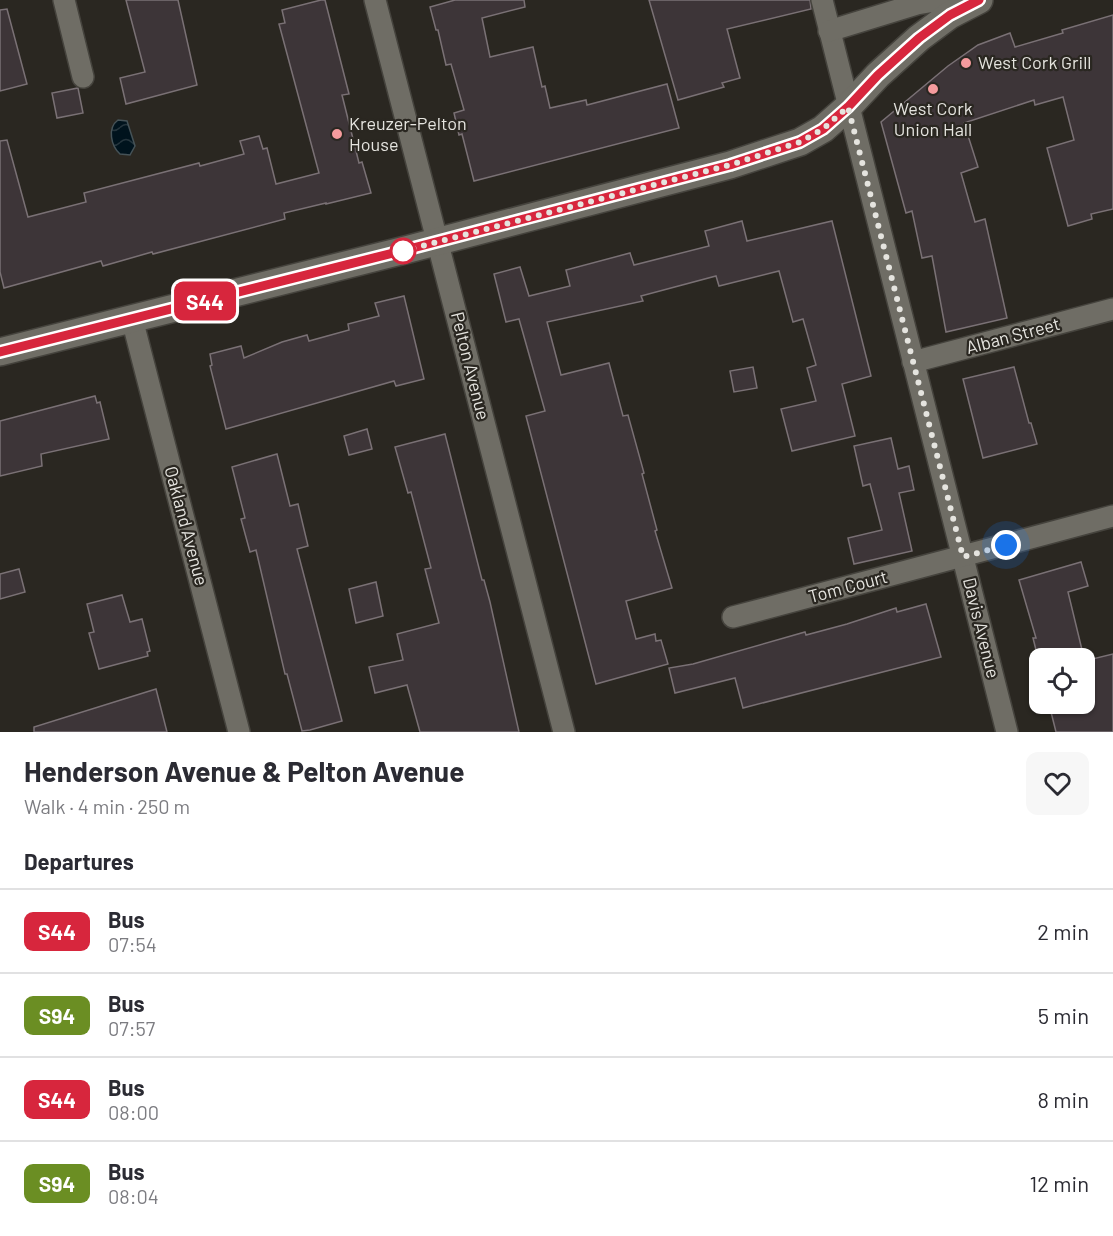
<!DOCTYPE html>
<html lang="en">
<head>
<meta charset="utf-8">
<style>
  :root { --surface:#fff; --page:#f7f7f7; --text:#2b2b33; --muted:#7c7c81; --line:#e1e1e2 }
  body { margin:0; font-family:Barlow,sans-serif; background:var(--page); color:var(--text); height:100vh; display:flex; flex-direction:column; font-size:22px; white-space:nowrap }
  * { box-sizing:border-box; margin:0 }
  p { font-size:20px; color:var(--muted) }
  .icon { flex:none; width:33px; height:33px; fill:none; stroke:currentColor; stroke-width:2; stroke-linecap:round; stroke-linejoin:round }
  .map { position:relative; height:732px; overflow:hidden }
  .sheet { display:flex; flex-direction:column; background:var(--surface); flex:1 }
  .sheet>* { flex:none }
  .badge { padding:0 12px; border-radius:9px; font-size:21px; line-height:39px }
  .fabs { position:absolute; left:1029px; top:648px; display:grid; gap:12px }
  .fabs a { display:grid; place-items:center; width:66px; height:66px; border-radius:12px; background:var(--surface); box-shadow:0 2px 4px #0004; font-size:30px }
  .you { position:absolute; width:30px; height:30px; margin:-15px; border:4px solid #fff; border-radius:50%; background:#1a73e8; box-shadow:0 0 0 9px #1a73e833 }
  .map>.badge { position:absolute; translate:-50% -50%; box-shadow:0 0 0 3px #fff }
  h2 { padding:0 24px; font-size:22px; line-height:54px }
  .round { display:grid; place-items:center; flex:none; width:63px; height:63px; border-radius:12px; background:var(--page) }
  .head { display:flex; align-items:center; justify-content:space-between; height:102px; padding:0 24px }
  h1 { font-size:28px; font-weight:700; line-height:45px }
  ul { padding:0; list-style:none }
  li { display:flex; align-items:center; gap:18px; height:84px; padding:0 24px; border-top:2px solid var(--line) }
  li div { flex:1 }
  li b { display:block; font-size:22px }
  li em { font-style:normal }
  li .badge { min-width:66px; font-weight:700; text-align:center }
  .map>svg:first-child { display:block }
  .water { fill:url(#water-waves); stroke:#455257; stroke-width:1.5 }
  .building { fill:#3d3538; stroke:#7a7175; stroke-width:1.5 }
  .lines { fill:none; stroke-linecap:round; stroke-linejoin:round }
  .minor-casing { stroke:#45433d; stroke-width:24 }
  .tertiary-casing { stroke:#45433d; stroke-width:30 }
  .minor { stroke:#6f6d65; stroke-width:21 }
  .tertiary { stroke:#6f6d65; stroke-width:27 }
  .line-casing { stroke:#fff; stroke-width:14 }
  .line { stroke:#d7263d; stroke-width:9 }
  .walk { stroke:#e5e4df; stroke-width:6; stroke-dasharray:0 10.8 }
  .poi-dot { fill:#f59b9d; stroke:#2a2721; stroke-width:2 }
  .stop-dot { fill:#fff; stroke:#d7263d; stroke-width:3 }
  .labels { text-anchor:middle; stroke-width:4.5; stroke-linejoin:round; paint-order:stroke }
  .poi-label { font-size:18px; fill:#e5e4df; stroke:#2a2721; text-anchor:start }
  .street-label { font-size:18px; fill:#e5e4df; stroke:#2a2721 }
</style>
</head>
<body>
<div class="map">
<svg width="1113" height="732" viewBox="0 0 1113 732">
  <defs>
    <pattern id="water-waves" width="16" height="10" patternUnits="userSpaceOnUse" patternTransform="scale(1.5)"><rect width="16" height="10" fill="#00131d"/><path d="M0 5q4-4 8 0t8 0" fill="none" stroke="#25353d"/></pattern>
  </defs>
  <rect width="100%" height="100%" fill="#2a2721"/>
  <!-- water -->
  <path class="water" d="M 118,120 L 127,121 L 135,146 L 130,155 L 120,154 C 111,146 107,128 118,120 Z"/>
  <!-- building -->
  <g class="building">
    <polygon points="126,0 178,0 197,85 126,104 120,78 145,72"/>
    <polygon points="321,0 325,0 349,94 342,95 359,163 362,162 371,193 326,204 326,203 284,213 285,219 153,254 152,252 103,266 101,261 4,288 0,272 0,141 7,140 28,217 86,202 84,193 199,163 200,166 244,154 240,141 259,136 263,149 267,148 276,184 319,173 279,24 285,23 282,10"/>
    <polygon points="455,0 524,0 525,7 482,18 490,57 533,47 542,87 545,86 550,108 586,100 587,105 667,84 679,128 474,181 462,134 459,135 454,113 464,110 451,64 446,65 438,30 436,30 430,7"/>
    <polygon points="649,0 810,0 811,9 727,29 740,78 722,83 724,87 678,100"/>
    <polygon points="7,9 27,84 0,91 0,10"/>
    <polygon points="1113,15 1113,209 1091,214 1092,219 1068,226 1047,148 1074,140 1063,97 1035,105 1034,100 964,123 978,167 961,173 975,222 985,219 1007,318 946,332 932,256 922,258 912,211 906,213 881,122 948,66 978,45 1010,33 1015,47 1063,33 1062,30"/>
    <polygon points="78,88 83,113 57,118 52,93"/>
    <polygon points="742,221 747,241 832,221 871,376 842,384 855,436 792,451 781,409 816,401 807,368 816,365 803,319 793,322 779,271 719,286 716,276 641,296 643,301 547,322 561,375 609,363 623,416 628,415 644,473 642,474 657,530 655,531 672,588 626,601 636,639 655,634 656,641 661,640 668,664 596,684 526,416 545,411 519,319 506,322 494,274 520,267 529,296 570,286 566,270 630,253 634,265 709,246 705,231"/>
    <polygon points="404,296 424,379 396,386 394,381 226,429 210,366 212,365 210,354 241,346 244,358 282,342 307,335 309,341 349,330 348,324 379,316 375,303"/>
    <polygon points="753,367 757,388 734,392 730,371"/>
    <polygon points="1014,367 1029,423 1031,423 1037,444 983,458 963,379"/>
    <polygon points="95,396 97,403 100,402 109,439 41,454 42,466 0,476 0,421"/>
    <polygon points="367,429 372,449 349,455 344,436"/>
    <polygon points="445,434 482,580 484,580 490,602 519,732 420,732 407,685 375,693 369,667 403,660 397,634 439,623 425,569 431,568 411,492 408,493 395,447"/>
    <polygon points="891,438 898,469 909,466 914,490 899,493 912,551 854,564 848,538 882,530 870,484 863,486 854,446"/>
    <polygon points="277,454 290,506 298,504 308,546 297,549 342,721 310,730 302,731 287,674 285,674 256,550 250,552 241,519 245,518 232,467"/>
    <polygon points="1081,562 1088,586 1068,592 1084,658 1038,658 1033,638 1036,638 1019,580"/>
    <polygon points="19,569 25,592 0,599 0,574"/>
    <polygon points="376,582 383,616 356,623 349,589"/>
    <polygon points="122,595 130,622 142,619 150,651 147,652 148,656 99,669 89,633 94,632 87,604"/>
    <polygon points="926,604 941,657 743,708 735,678 675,693 669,668 693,664 805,632 806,635 847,624 896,608 897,612"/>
    <polygon points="1113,654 1113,732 1056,732 1049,704 1084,704 1084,661"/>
    <polygon points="156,689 167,732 34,732 34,727"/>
  </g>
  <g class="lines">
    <!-- minor casing -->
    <g class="minor-casing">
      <g id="minor">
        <polyline points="64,0 83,77"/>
        <polyline points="375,0 564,732"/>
        <polyline points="822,0 1007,732"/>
        <polyline points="829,31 917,4 941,0"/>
        <polyline points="132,319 239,732"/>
        <polyline points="913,362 1113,309"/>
        <polyline points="733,617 1113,516"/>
      </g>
    </g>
    <!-- tertiary casing -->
    <g class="tertiary-casing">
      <polyline id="tertiary" points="0,352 409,249 730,165 800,142 823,129 848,107 878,75 919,38 950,15 979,0"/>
    </g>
    <!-- minor -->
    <use href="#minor" class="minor"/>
    <!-- tertiary -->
    <use href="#tertiary" class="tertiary"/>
  </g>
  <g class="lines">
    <!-- line casing -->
    <g class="line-casing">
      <polyline id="line" points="0,352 409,249 730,165 800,142 823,129 848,107 878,75 919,38 950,15 979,0"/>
    </g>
    <!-- line -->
    <use href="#line" class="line"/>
    <!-- walk -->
    <polyline class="walk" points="403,251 730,165 800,142 823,129 848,107 963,557 1006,545"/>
  </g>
  <!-- markers -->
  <g class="poi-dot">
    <circle cx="966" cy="63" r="6"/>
    <circle cx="933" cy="89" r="6"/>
    <circle cx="337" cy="134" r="6"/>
  </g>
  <circle class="stop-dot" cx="403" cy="251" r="12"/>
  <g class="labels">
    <!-- poi labels -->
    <g class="poi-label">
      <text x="978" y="69">West Cork Grill</text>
      <text x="933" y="115" text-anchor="middle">West Cork<tspan x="933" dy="21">Union Hall</tspan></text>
      <text x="349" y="130">Kreuzer-Pelton<tspan x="349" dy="21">House</tspan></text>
    </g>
    <!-- street labels -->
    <g class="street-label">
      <text transform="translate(1013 336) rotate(-15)" y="6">Alban Street</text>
      <text transform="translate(470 366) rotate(76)" y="6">Pelton Avenue</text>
      <text transform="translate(186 526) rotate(75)" y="6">Oakland Avenue</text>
      <text transform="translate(848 587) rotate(-15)" y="6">Tom Court</text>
      <text transform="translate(981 628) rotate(76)" y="6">Davis Avenue</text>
    </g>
  </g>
</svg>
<div class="fabs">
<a><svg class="icon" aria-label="locate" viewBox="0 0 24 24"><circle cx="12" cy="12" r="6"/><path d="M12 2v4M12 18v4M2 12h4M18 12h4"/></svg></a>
</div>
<div class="you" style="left:1006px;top:545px"></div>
<b class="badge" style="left:205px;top:301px;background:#d7263d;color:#fff">S44</b>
</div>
<section class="sheet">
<div class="head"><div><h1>Henderson Avenue &amp; Pelton Avenue</h1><p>Walk · 4 min · 250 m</p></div><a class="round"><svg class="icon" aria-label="heart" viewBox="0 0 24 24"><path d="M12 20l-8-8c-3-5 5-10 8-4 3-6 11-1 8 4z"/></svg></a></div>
<h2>Departures</h2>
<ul>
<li><span class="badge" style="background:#d7263d;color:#fff">S44</span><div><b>Bus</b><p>07:54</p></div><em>2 min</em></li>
<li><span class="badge" style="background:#6b8e23;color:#fff">S94</span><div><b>Bus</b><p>07:57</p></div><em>5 min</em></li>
<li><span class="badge" style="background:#d7263d;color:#fff">S44</span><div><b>Bus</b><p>08:00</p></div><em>8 min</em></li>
<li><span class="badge" style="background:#6b8e23;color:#fff">S94</span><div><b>Bus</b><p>08:04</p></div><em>12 min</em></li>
</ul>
</section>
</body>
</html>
